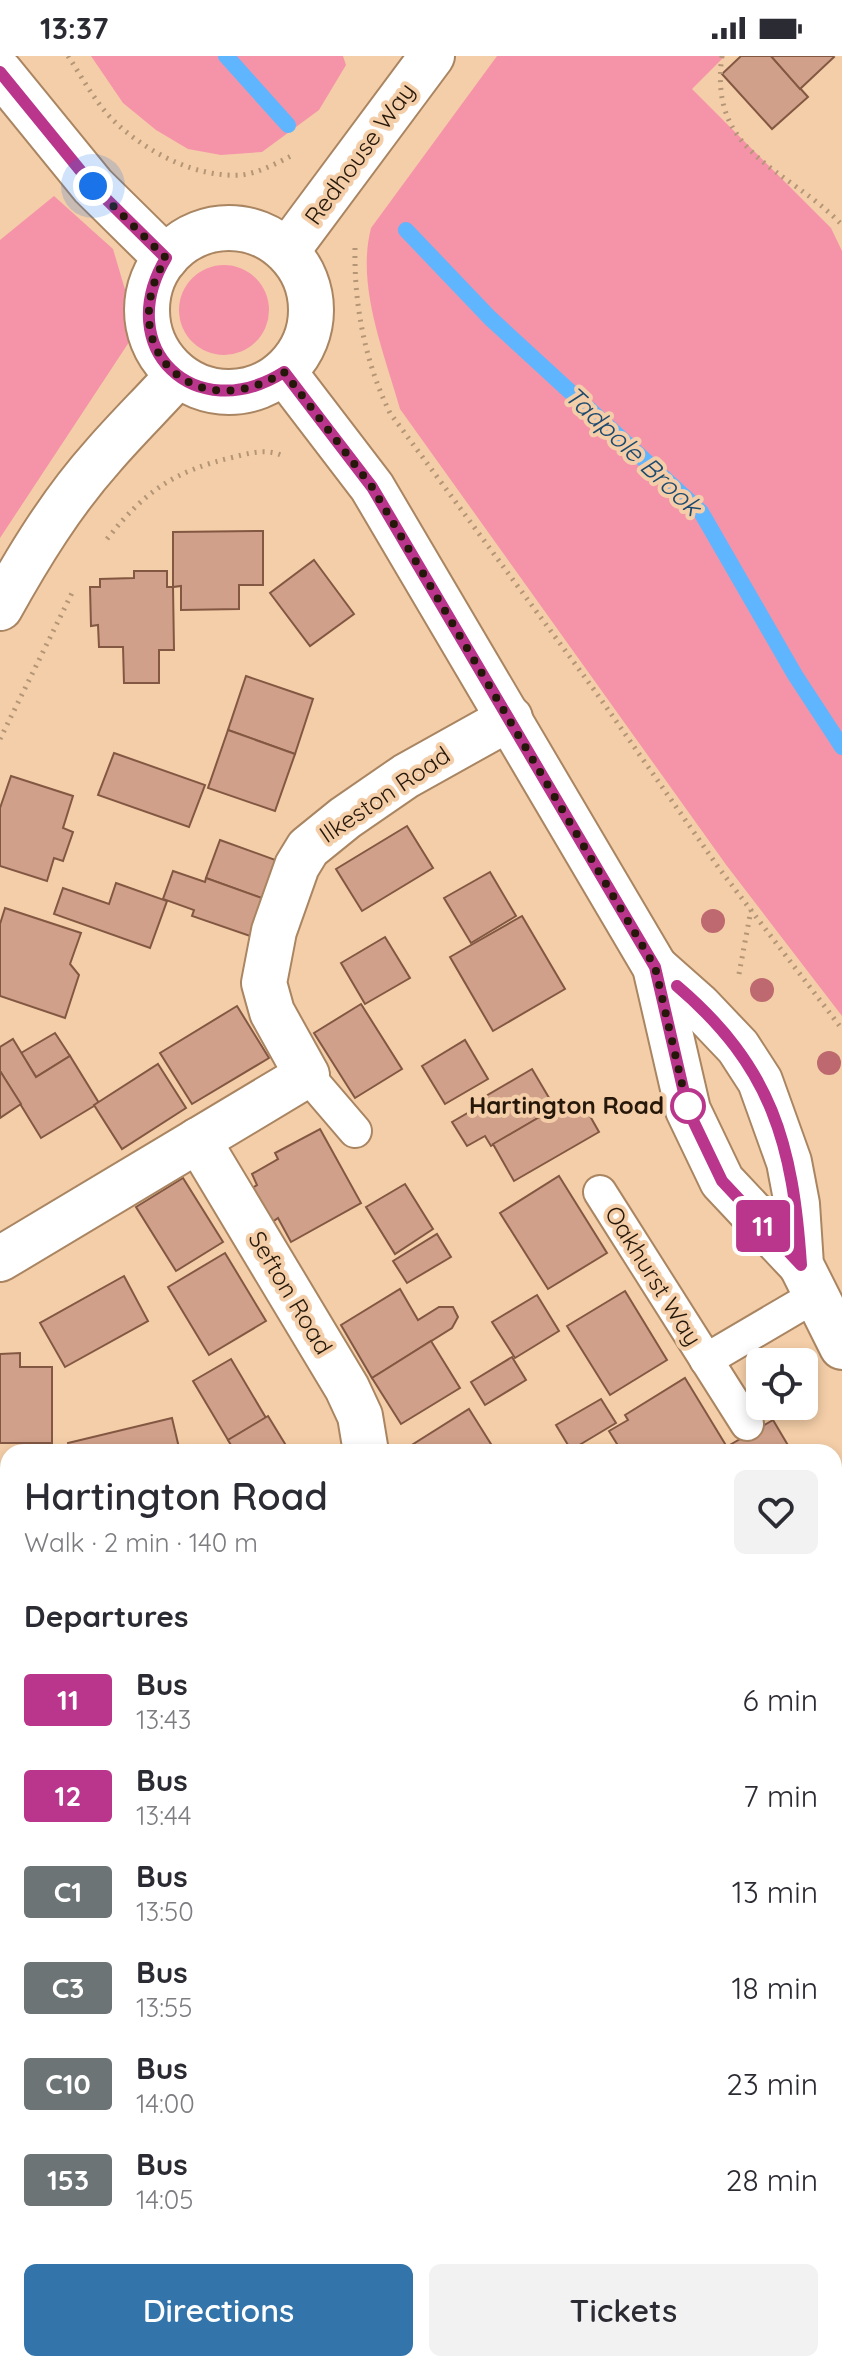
<!DOCTYPE html>
<html lang="en">
<head>
<meta charset="utf-8">
<style>
  :root { --surface:#fff; --page:#f2f2f3; --text:#2b2b33; --muted:#7c7c81; --accent:#3375ab }
  body { margin:0; font-family:Quicksand,sans-serif; background:var(--page); color:var(--text); height:100vh; display:flex; flex-direction:column; font-size:30px; white-space:nowrap }
  * { box-sizing:border-box; margin:0 }
  p { font-size:26px; color:var(--muted) }
  .icon { flex:none; width:44px; height:44px; fill:none; stroke:currentColor; stroke-width:2; stroke-linecap:round; stroke-linejoin:round }
  .map { position:relative; flex:1; overflow:hidden }
  .drawer { position:absolute; left:0px; top:1388px; width:842px; height:928px; display:flex; flex-direction:column; background:var(--surface); border-radius:24px 24px 0 0; box-shadow:0 4px 12px #0003 }
  .drawer>* { flex:none }
  .badge { padding:0 16px; border-radius:6px; font-size:28px; line-height:52px }
  .buttons { position:absolute; left:746px; top:1292px; display:grid; gap:16px }
  .buttons a { display:grid; place-items:center; width:72px; height:72px; border-radius:12px; background:var(--surface); box-shadow:0 4px 12px #0003; font-size:40px }
  .you { position:absolute; width:40px; height:40px; margin:-20px; border:6px solid #fff; border-radius:50%; background:#1a73e8; box-shadow:0 0 0 12px #1a73e833 }
  .map>.badge { position:absolute; translate:-50% -50%; box-shadow:0 0 0 4px #fff }
  h2 { padding:0 24px; font-size:30px; line-height:72px }
  .round { display:grid; place-items:center; flex:none; width:84px; height:84px; border-radius:12px; background:var(--page) }
  .summary { display:flex; align-items:center; justify-content:space-between; height:136px; padding:0 24px }
  h1 { font-size:38px; font-weight:600; line-height:60px }
  .primary-button { display:flex; gap:16px; margin-top:auto; padding:16px 24px }
  .primary-button a { flex:1; height:92px; border-radius:12px; background:var(--accent); color:#fff; font-size:32px; font-weight:600; line-height:92px; text-align:center }
  .primary-button a+a { background:var(--page); color:var(--text) }
  ul { padding:0; list-style:none }
  li { display:flex; align-items:center; gap:24px; height:96px; padding:0 24px }
  li div { flex:1 }
  li b { display:block; font-size:30px }
  li em { font-style:normal }
  li .badge { min-width:88px; font-weight:700; text-align:center }
  .status { display:flex; justify-content:space-between; align-items:center; height:56px; padding:0 40px; background:var(--surface); direction:ltr }
  .status svg { height:22px; fill:currentColor }
  .map>svg:first-child { display:block }
  .green { fill:#f594a9 }
  .lines { fill:none; stroke-linecap:round; stroke-linejoin:round }
  .stream { stroke:#5fb5fe; stroke-width:16 }
  .building { fill:#d0a08a; stroke:#835843; stroke-width:2 }
  .lane-casing { stroke:#a98562; stroke-width:36 }
  .street-casing { stroke:#a98562; stroke-width:48 }
  .secondary-casing { stroke:#a98562; stroke-width:48 }
  .path { stroke:#b49677; stroke-width:5; stroke-dasharray:2 6; stroke-linecap:butt }
  .lane { stroke:#fff; stroke-width:32 }
  .street { stroke:#fff; stroke-width:44 }
  .secondary { stroke:#fff; stroke-width:44 }
  .tree { fill:#be6970 }
  .line-casing { stroke:#fff; stroke-width:18 }
  .line { stroke:#b9368c; stroke-width:12 }
  .walk { stroke:#251709; stroke-width:8; stroke-dasharray:0 14.4 }
  .stop-dot { fill:#fff; stroke:#b9368c; stroke-width:4 }
  .labels { text-anchor:middle; stroke-width:8; stroke-linejoin:round; paint-order:stroke }
  .street-label { font-size:24px; fill:#251709; stroke:#f4cea8 }
  .stop-label { font-size:24px; font-weight:bold; fill:#251709; stroke:#f4cea8; text-anchor:end }
  .water-label { font-size:26px; font-style:italic; fill:#1d4a6f; stroke:#f4cea8 }
</style>
</head>
<body>
<div class="status"><b>13:37</b><svg viewBox="0 0 49 12"><path d="M0 12V9h3v3zM5 12V6h3v6zM10 12V3h3v9zM15 12V0h3v12zM26 1h20v11H26zM47 4h2v5h-2z"/></svg></div>
<div class="map">
<svg width="842" height="2316" viewBox="0 0 842 2316">
  <rect width="100%" height="100%" fill="#f4cea8"/>
  <!-- green -->
  <g class="green">
    <polygon points="91,0 343,0 346,9 319,54 262,96 221,99 188,93 156,74 123,47"/>
    <path d="M 497,0 L 725,0 L 692,33 L 831,172 L 842,195 L 842,960 L 727,810 L 400,353 C 384,296 356,230 371,172 Z"/>
    <polygon points="54,140 113,193 137,274 0,482 0,184"/>
    <circle cx="224" cy="254" r="45"/>
    <polygon points="0,2203 8,2206 8,2308 254,2308 273,2316 0,2316"/>
  </g>
  <g class="lines">
    <!-- stream -->
    <g class="stream">
      <polyline points="226,0 288,69"/>
      <polyline points="406,174 490,262 701,456 795,619 842,691"/>
    </g>
  </g>
  <!-- building -->
  <g class="building">
    <polygon points="741,0 771,0 808,41 772,73 722,18"/>
    <polygon points="771,0 833,0 834,1 800,33"/>
    <polygon points="263,475 263,529 239,529 239,553 181,554 181,530 173,531 173,476"/>
    <polygon points="314,504 354,558 310,590 270,537"/>
    <polygon points="134,515 167,515 167,531 173,531 174,594 159,594 159,627 124,627 123,591 99,591 98,569 91,570 90,531 100,531 100,523 134,522"/>
    <polygon points="246,620 313,643 295,698 228,674"/>
    <polygon points="228,674 295,698 275,755 208,732"/>
    <polygon points="114,697 205,729 189,771 98,739"/>
    <polygon points="11,720 73,740 63,772 73,776 63,805 54,802 47,825 0,810 0,752"/>
    <polygon points="407,770 433,812 362,855 336,813"/>
    <polygon points="220,784 281,806 267,844 206,822"/>
    <polygon points="173,815 205,826 206,822 267,844 253,881 192,860 194,854 163,843"/>
    <polygon points="490,816 516,860 471,887 444,842"/>
    <polygon points="116,827 167,845 150,892 54,858 63,832 109,848"/>
    <polygon points="5,852 81,877 70,908 79,919 65,962 0,940 0,868"/>
    <polygon points="522,860 565,933 493,975 450,901"/>
    <polygon points="385,881 410,922 365,948 341,907"/>
    <polygon points="361,948 402,1013 355,1042 314,977"/>
    <polygon points="237,950 269,1002 192,1048 160,997"/>
    <polygon points="55,977 70,1000 36,1021 21,997"/>
    <polygon points="13,983 36,1021 70,1000 99,1047 41,1082 0,1015 0,991"/>
    <polygon points="465,984 488,1023 445,1048 422,1010"/>
    <polygon points="158,1008 186,1052 122,1093 94,1049"/>
    <polygon points="532,1013 555,1052 491,1090 485,1080 467,1090 452,1066 476,1052 474,1047"/>
    <polygon points="0,1015 21,1048 0,1062"/>
    <polygon points="582,1046 599,1076 514,1125 493,1088 555,1052 559,1058"/>
    <polygon points="320,1073 361,1147 291,1186 278,1162 271,1167 252,1132 257,1129 252,1118 278,1103 275,1097"/>
    <polygon points="559,1120 607,1197 548,1233 500,1157"/>
    <polygon points="183,1122 223,1186 176,1215 136,1151"/>
    <polygon points="405,1128 433,1173 395,1198 366,1151"/>
    <polygon points="437,1178 451,1201 407,1227 393,1205"/>
    <polygon points="225,1197 266,1265 209,1299 168,1231"/>
    <polygon points="124,1220 148,1265 65,1311 40,1267"/>
    <polygon points="400,1233 418,1264 439,1251 453,1251 458,1261 452,1272 372,1322 341,1269"/>
    <polygon points="625,1235 667,1304 610,1339 567,1270"/>
    <polygon points="537,1239 559,1275 515,1302 492,1266"/>
    <polygon points="431,1285 460,1332 401,1368 372,1322"/>
    <polygon points="20,1297 20,1311 52,1311 52,1387 0,1387 0,1298"/>
    <polygon points="512,1301 526,1324 485,1349 471,1326"/>
    <polygon points="231,1303 266,1362 228,1384 193,1325"/>
    <polygon points="685,1322 730,1396 622,1396 609,1375 628,1364 625,1359"/>
    <polygon points="601,1343 616,1367 571,1394 556,1369"/>
    <polygon points="469,1353 496,1396 410,1396 407,1392"/>
    <polygon points="268,1360 290,1396 235,1396 228,1384"/>
    <polygon points="172,1362 180,1396 70,1396 68,1387"/>
    <polygon points="773,1364 792,1396 732,1396 728,1390"/>
    <polygon points="6,1574 8,1649 0,1654 0,1578"/>
    <polygon points="842,1624 842,1690 834,1676 834,1629"/>
    <polygon points="0,1762 8,1766 8,1777 0,1792"/>
    <polygon points="839,1887 842,1887 842,1961 834,1959 834,1909"/>
    <polygon points="5,1951 8,1952 8,2078 0,2074 0,1952"/>
    <polygon points="834,1962 842,1974 842,2011 838,2014 834,2008"/>
  </g>
  <g class="lines">
    <!-- lane casing -->
    <g class="lane-casing">
      <g id="lane">
        <polyline points="307,1019 355,1075"/>
        <polyline points="600,1136 747,1368"/>
        <polyline points="706,1304 815,1240"/>
        <polyline points="0,2097 8,2099"/>
        <polyline points="692,2308 698,2316"/>
      </g>
    </g>
    <!-- street casing -->
    <g class="street-casing">
      <g id="street">
        <polyline points="287,195 432,0"/>
        <path d="M 0,552 C 30,498 62,446 103,400 C 127,372 154,346 178,319"/>
        <polyline points="198,1084 347,1332 360,1360 366,1396"/>
        <polyline points="0,1203 307,1019 272,956 264,927 274,875 297,810 308,792 345,762 406,720 510,662"/>
        <polyline points="0,1532 8,1533"/>
        <polyline points="834,1549 842,1543"/>
        <polyline points="834,1710 842,1722"/>
        <polyline points="834,1862 842,1857"/>
        <polyline points="0,1882 8,1868"/>
        <polyline points="834,2170 842,2163"/>
        <polyline points="834,2277 842,2287"/>
        <polyline points="660,2316 670,2308"/>
      </g>
    </g>
    <!-- secondary casing -->
    <g class="secondary-casing">
      <g id="secondary">
        <polyline points="0,16 93,130 166,202"/>
        <circle cx="229" cy="254" r="82"/>
        <polyline points="284,316 372,431 655,911 688,1054 722,1125 801,1209"/>
        <polyline points="655,911 699,950 738,991 760,1025 789,1106 797,1148 801,1209 842,1291"/>
      </g>
    </g>
    <!-- path -->
    <g class="path">
      <path d="M 68,0 C 82,21 96,48 114,65 C 146,96 196,122 241,119 C 259,117 277,107 293,99"/>
      <path d="M 722,0 C 708,99 787,111 842,169"/>
      <path d="M 355,192 C 354,249 365,306 390,357 L 595,635 L 721,815 L 842,973"/>
      <path d="M 107,483 C 145,435 174,415 234,401 C 250,397 267,392 283,400"/>
      <polyline points="0,683 73,535"/>
      <polyline points="739,918 751,854"/>
      <polyline points="0,1435 8,1435"/>
      <polyline points="0,2252 8,2255"/>
      <polyline points="187,2308 218,2316"/>
      <polyline points="321,2316 328,2308"/>
      <polyline points="786,2316 798,2311"/>
    </g>
    <!-- lane -->
    <use href="#lane" class="lane"/>
    <!-- street -->
    <use href="#street" class="street"/>
    <!-- secondary -->
    <use href="#secondary" class="secondary"/>
  </g>
  <!-- trees -->
  <g class="tree">
    <circle cx="713" cy="865" r="12"/>
    <circle cx="762" cy="934" r="12"/>
    <circle cx="829" cy="1007" r="12"/>
  </g>
  <g class="lines">
    <!-- line casing -->
    <g class="line-casing">
      <path id="line" d="M 0,16 L 93,130 L 166,202 C 112,292 195,372 284,316 L 372,431 L 655,911 L 688,1054 L 722,1125 L 801,1209 C 793,1088 772,1011 677,930"/>
    </g>
    <!-- line -->
    <use href="#line" class="line"/>
    <!-- walk -->
    <path class="walk" d="M 93,130 L 166,202 C 112,292 195,372 284,316 L 372,431 L 655,911 L 688,1054 L 688,1050"/>
  </g>
  <!-- markers -->
  <circle class="stop-dot" cx="688" cy="1050" r="16"/>
  <g class="labels">
    <!-- street labels -->
    <g class="street-label">
      <text transform="translate(360 98) rotate(-54)" y="8">Redhouse Way</text>
      <text transform="translate(385 739) rotate(-34)" y="8">Ilkeston Road</text>
      <text transform="translate(653 1220) rotate(58)" y="8">Oakhurst Way</text>
      <text transform="translate(290 1237) rotate(59)" y="8">Sefton Road</text>
    </g>
    <!-- stop labels -->
    <g class="stop-label">
      <text x="664" y="1058">Hartington Road</text>
    </g>
    <!-- water labels -->
    <g class="water-label">
      <text transform="translate(633 395) rotate(43)" y="9">Tadpole Brook</text>
    </g>
  </g>
</svg>
<div class="buttons">
<a><svg class="icon" aria-label="locate" viewBox="0 0 24 24"><circle cx="12" cy="12" r="6"/><path d="M12 2v4M12 18v4M2 12h4M18 12h4"/></svg></a>
</div>
<div class="you" style="left:93px;top:130px"></div>
<b class="badge" style="left:763px;top:1170px;background:#b9368c;color:#fff">11</b>
<section class="drawer">
<div class="summary"><div><h1>Hartington Road</h1><p>Walk · 2 min · 140 m</p></div><a class="round"><svg class="icon" aria-label="heart" viewBox="0 0 24 24"><path d="M12 20l-8-8c-3-5 5-10 8-4 3-6 11-1 8 4z"/></svg></a></div>
<h2>Departures</h2>
<ul>
<li><span class="badge" style="background:#b9368c;color:#fff">11</span><div><b>Bus</b><p>13:43</p></div><em>6 min</em></li>
<li><span class="badge" style="background:#b9368c;color:#fff">12</span><div><b>Bus</b><p>13:44</p></div><em>7 min</em></li>
<li><span class="badge" style="background:#6c7476;color:#fff">C1</span><div><b>Bus</b><p>13:50</p></div><em>13 min</em></li>
<li><span class="badge" style="background:#6c7476;color:#fff">C3</span><div><b>Bus</b><p>13:55</p></div><em>18 min</em></li>
<li><span class="badge" style="background:#6c7476;color:#fff">C10</span><div><b>Bus</b><p>14:00</p></div><em>23 min</em></li>
<li><span class="badge" style="background:#6c7476;color:#fff">153</span><div><b>Bus</b><p>14:05</p></div><em>28 min</em></li>
</ul>
<div class="primary-button"><a>Directions</a><a>Tickets</a></div>
</section>
</div>
</body>
</html>
